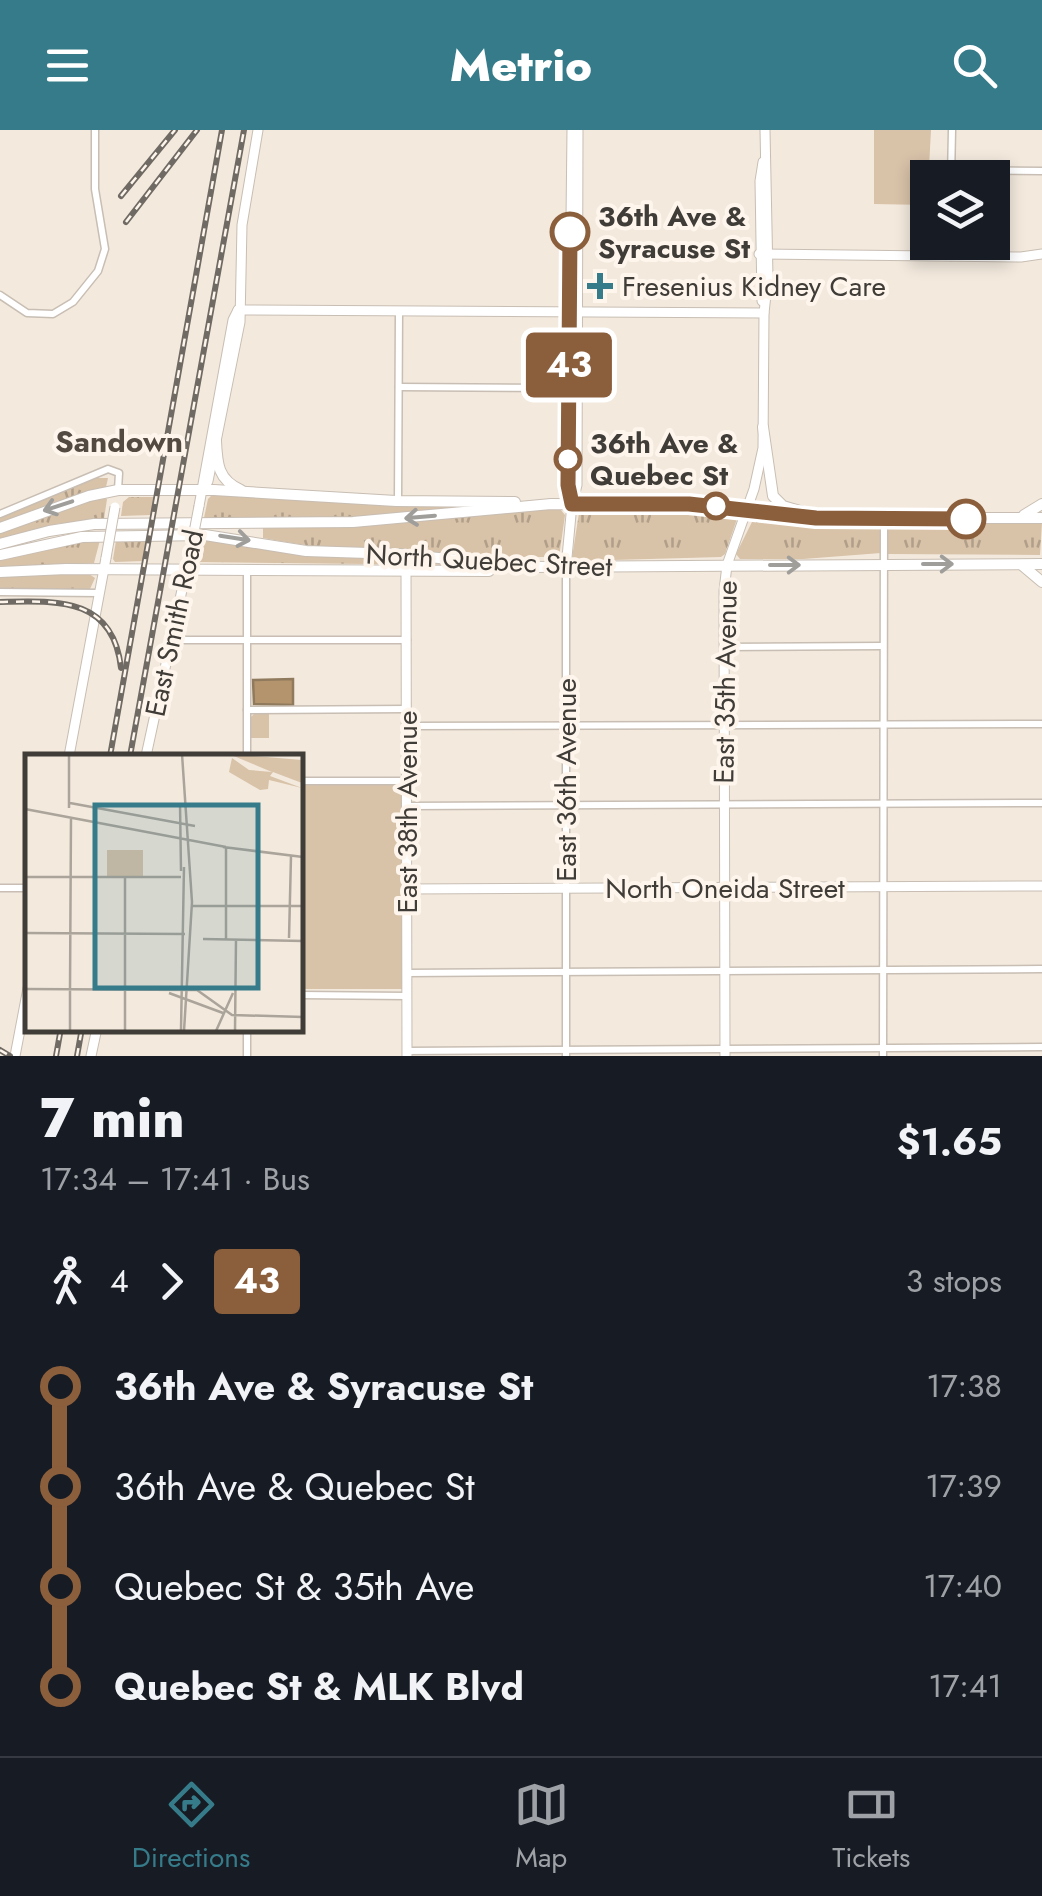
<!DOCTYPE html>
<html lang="en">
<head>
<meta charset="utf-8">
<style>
  :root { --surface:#171b24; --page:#242831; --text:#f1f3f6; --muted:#9ea1a6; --line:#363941; --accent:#367b89 }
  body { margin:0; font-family:Jost,sans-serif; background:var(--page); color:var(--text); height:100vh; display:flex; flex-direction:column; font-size:38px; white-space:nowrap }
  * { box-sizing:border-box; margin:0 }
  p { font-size:32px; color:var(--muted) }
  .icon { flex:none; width:55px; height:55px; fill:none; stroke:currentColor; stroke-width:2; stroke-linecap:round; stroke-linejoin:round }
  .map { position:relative; height:926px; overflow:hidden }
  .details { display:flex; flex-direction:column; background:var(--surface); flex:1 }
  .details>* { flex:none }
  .badge { padding:0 20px; border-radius:8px; font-size:35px; line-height:65px }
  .tools { position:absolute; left:910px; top:30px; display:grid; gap:20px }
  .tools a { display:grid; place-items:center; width:100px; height:100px; border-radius:0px; background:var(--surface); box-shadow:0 5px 15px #0003; font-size:50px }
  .map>.badge { position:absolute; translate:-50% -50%; box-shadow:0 0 0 5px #fff }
  .legs { display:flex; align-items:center; gap:15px; height:110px; padding:0 40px; font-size:32px }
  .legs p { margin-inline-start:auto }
  .summary { display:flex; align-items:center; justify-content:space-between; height:170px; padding:0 40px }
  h1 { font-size:55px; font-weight:800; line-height:75px }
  ul { padding:0 40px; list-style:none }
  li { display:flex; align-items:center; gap:35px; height:100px; font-size:38px }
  li i { display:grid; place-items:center; width:15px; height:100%; margin:0 12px; background:currentColor }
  li i::after { content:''; width:25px; height:25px; margin:-12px; border:8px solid; border-radius:50%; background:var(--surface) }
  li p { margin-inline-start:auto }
  li:first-child i { background:linear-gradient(#0000 50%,currentColor 0) }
  li:last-child i { background:linear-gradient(currentColor 50%,#0000 0) }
  header { display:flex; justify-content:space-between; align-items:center; height:130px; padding:0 40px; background:var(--accent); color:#fff; font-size:45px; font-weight:800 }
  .menu { display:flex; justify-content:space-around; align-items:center; height:140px; border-top:2px solid var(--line); background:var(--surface); font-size:28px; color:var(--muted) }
  .menu a { display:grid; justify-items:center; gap:5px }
  .menu .selected { color:var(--accent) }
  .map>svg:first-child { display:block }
  .grass { fill:url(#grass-tufts) }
  .park { fill:#d8c2a8 }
  .water { fill:#b3946d; stroke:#907a5d; stroke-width:2.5 }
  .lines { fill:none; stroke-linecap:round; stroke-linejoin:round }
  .street-casing { stroke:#c8beb3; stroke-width:9 }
  .secondary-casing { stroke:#c8beb3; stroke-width:11 }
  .primary-casing { stroke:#c8beb3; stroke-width:12 }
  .street { stroke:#fff; stroke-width:6 }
  .secondary { stroke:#fff; stroke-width:9 }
  .primary { stroke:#fff; stroke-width:10 }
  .rail-casing { stroke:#6f6a63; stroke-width:6 }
  .rail { stroke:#fef6ed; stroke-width:2.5; stroke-dasharray:8; stroke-linecap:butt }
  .secondary-bridge-casing { stroke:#c8beb3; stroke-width:11; stroke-linecap:butt }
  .secondary-bridge { stroke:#fff; stroke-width:9 }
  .oneway { stroke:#a09e9b }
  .line-1-casing { stroke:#fff; stroke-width:22 }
  .line-1 { stroke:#8b5e3c; stroke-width:15 }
  .stop-1-dot { fill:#fff; stroke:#8b5e3c; stroke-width:5 }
  .poi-dot { fill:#367b89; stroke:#fef6ed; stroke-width:4 }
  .labels { text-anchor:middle; stroke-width:8; stroke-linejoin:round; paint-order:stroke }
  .stop-label { font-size:28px; font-weight:bold; fill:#403c37; stroke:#fef6ed; text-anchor:start }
  .poi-label { font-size:28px; fill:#403c37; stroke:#fef6ed; text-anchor:start }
  .street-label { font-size:28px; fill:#403c37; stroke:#fef6ed }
  .neighbourhood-label { font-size:30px; font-weight:bold; fill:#534b42; stroke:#fef6ed }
  .inset-road { fill:none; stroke:#aba49b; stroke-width:2.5 }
  .view { fill:#367b89; fill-opacity:0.15; stroke:#367b89; stroke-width:5 }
  .inset-edge { fill:none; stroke:#403c37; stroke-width:5 }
</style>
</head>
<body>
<header><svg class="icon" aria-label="menu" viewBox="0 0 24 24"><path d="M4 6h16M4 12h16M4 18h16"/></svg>Metrio<svg class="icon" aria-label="search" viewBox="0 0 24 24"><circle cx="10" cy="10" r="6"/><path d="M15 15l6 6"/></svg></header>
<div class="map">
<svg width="1042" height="926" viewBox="0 0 1042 926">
  <defs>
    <pattern id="grass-tufts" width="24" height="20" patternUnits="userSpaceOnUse" patternTransform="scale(2.5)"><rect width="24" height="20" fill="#d8c2a8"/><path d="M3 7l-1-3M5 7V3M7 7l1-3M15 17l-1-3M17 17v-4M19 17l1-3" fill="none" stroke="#b19f8a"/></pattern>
  </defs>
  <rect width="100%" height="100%" fill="#f3e9dd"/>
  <!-- grass -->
  <g class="grass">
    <polygon points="93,348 108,348 106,357 0,395 0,388"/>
    <polygon points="213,364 487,376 346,388 204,388 208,369"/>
    <polygon points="96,367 107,369 104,389 56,394 0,410 0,402"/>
    <polygon points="129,367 154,367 151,385 121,386 123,372"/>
    <path d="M 543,379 L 560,379 L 565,385 L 559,427 C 461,427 360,427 263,408 L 263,396 L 362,395 Z"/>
    <polygon points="583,379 699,379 733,383 737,389 725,424 721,427 576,431 572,428 579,383"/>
    <polygon points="755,386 796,392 879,393 882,396 881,423 803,429 740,429 736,424"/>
    <polygon points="1042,392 1040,425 887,424 887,396 891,393"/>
    <polygon points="200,409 304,425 413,429 459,435 199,432"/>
    <polygon points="100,410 94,433 0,440 0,430 75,412"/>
    <polygon points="116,411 146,411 143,431 115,432 113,429"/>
    <polygon points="0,444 89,444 95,448 90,459 0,459"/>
  </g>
  <!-- park -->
  <g class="park">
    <polygon points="874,0 931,0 927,75 874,74"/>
    <polygon points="254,584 269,584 269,608 251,608 251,587"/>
    <polygon points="300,655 402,655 403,859 300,859"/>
  </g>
  <!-- water -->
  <polygon class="water" points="293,549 293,575 254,574 253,550"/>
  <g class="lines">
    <!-- street casing -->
    <g class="street-casing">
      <g id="street">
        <polyline points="951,40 1042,41"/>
        <polyline points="951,48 952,0"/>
        <polyline points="951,127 951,112"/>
        <polyline points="0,165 27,183 53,184 73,172 98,141 105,119 95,59 95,0"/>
        <polyline points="399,257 572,258"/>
        <polyline points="398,370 399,181"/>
        <polyline points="0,384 108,339 119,343 118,360"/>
        <polyline points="247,440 247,626"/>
        <polyline points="0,462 99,463"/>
        <polyline points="169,510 407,510"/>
        <polyline points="724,517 883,516"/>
        <polyline points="247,580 407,579"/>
        <polyline points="407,596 1042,594"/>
        <polyline points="300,651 407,651"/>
        <polyline points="407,676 1042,673"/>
        <polyline points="0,758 28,758"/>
        <polyline points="407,843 1042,839"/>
        <polyline points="300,865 407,866"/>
        <polyline points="407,921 1042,917"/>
        <polyline points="247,926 247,898"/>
        <polyline points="566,926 566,438"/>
        <polyline points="883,926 884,389"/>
      </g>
    </g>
    <!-- secondary casing -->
    <g class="secondary-casing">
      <g id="secondary">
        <polyline points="759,124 1021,127 1042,124"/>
        <polyline points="762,171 760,51 763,32"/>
        <polyline points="238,180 764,183"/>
        <polyline points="203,360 208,351 240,192 242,95 258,0"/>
        <polyline points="572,374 568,355 572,0"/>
        <polyline points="199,376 233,190 238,180"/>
        <polyline points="566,438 572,374 577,355 578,0"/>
        <polyline points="406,439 407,926"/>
        <polyline points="69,626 106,428"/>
        <polyline points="146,626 190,423"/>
        <polyline points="407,759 1042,756"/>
        <polyline points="15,926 28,858"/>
        <polyline points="91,926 97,898"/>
        <polyline points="725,926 724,461 727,435 754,359 763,318 764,183 768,147 765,0"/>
      </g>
    </g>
    <!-- primary casing -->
    <g class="primary-casing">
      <g id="primary">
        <polyline points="763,297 773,366 783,376 810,384"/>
        <path d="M 216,311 C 217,334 218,350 241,360"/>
        <polyline points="1024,385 1042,374"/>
        <polyline points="0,398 89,366 118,360 214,360 396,371 515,372"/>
        <polyline points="0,414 49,401 94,394 353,392 551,374 701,375 816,388 1042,388"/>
        <polyline points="0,425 82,407 205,405 306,421 399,424 528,437 1042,434"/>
        <polyline points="1023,436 1042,452"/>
        <polyline points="0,442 66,439 489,441"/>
      </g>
    </g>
    <!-- street -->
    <use href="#street" class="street"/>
    <!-- secondary -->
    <use href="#secondary" class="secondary"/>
    <!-- primary -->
    <use href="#primary" class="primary"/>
    <!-- rail casing -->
    <g class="rail-casing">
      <g id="rail">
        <polyline points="121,66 175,0"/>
        <polyline points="126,92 197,0"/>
        <path d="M 0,472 C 56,471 113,466 121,538"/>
        <polyline points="110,626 222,0"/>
        <polyline points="130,626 244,0"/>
        <polyline points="0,920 10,926"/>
        <polyline points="56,926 61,898"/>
        <polyline points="77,926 82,898"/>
      </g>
    </g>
    <!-- rail -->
    <use href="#rail" class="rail"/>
    <!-- secondary-bridge casing -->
    <g class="secondary-bridge-casing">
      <g id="secondary-bridge">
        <polyline points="190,423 199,376"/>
        <polyline points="106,428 115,377"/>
      </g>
    </g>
    <!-- secondary-bridge -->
    <use href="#secondary-bridge" class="secondary-bridge"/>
  </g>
  <!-- one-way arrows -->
  <defs><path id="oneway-shaft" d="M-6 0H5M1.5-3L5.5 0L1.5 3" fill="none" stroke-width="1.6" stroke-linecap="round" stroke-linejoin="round" transform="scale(2.5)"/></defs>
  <g class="oneway">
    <use href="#oneway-shaft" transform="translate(58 376) rotate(162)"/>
    <use href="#oneway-shaft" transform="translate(420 387) rotate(175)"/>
    <use href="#oneway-shaft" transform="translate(235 408) rotate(9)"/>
    <use href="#oneway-shaft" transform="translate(938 434)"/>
    <use href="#oneway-shaft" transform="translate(785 435)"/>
  </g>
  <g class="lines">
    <!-- line-1 casing -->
    <g class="line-1-casing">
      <polyline id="line-1" points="570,102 568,355 572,374 689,374 816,388 966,389"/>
    </g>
    <!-- line-1 -->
    <use href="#line-1" class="line-1"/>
  </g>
  <!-- markers -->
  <g class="stop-1-dot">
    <circle cx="570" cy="102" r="18"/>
    <circle cx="568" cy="329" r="12"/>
    <circle cx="716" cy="376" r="12"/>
    <circle cx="966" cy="389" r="18"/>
  </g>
  <path class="poi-dot" d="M595 141h10v10h10v10h-10v10h-10v-10h-10v-10h10z"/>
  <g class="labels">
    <!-- stop labels -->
    <g class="stop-label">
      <text x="598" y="96">36th Ave &amp;<tspan x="598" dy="32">Syracuse St</tspan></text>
      <text x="590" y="323">36th Ave &amp;<tspan x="590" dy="32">Quebec St</tspan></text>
    </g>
    <!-- poi labels -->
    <g class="poi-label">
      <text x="622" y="166">Fresenius Kidney Care</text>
    </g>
    <!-- street labels -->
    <g class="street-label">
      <text transform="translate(489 430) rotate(3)" y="10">North Quebec Street</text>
      <text transform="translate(174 493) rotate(-78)" y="10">East Smith Road</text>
      <text transform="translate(725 552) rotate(-89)" y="10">East 35th Avenue</text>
      <text transform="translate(566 650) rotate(-90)" y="10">East 36th Avenue</text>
      <text transform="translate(407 682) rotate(-90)" y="10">East 38th Avenue</text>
      <text x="725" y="768">North Oneida Street</text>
    </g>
    <!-- neighbourhood labels -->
    <g class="neighbourhood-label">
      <text x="119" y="322">Sandown</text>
    </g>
  </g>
  <!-- overview -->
  <g transform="translate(25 624)">
    <rect width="278" height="278" fill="#f3e9dd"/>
    <path d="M 204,0 L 277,6 L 277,29 L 248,18 L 245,22 L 277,34 L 244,26 L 243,35 L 235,36 L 204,18 L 207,4 L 224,16 L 247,18 Z" fill="#d8c2a8"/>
    <path d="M 82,96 L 118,96 L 118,122 L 82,122 Z" fill="#d8c2a8"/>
    <path class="inset-road" d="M 44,0 L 44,54M 157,0 L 167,148 L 159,277M 45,49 L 170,72M 155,49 L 156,117M 0,55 L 201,93M 198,93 L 278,103M 0,123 L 156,123M 100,123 L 100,277M 167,152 L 278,152M 0,179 L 160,180M 264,184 L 266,102M 178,185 L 278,187M 201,186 L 201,93M 0,235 L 172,236 L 207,261 L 278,263M 45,235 L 46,63M 45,235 L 45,277M 144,239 L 198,259M 156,276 L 159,113M 191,277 L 208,239M 210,277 L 211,185"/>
    <path class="view" d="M 70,51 L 233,51 L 233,234 L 70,234 Z"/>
    <rect width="278" height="278" class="inset-edge"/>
  </g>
</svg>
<div class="tools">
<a><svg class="icon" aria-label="layers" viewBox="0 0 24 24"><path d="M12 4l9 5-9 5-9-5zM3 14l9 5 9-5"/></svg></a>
</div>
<b class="badge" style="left:569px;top:235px;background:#8b5e3c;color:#fff">43</b>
</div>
<section class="details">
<div class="summary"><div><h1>7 min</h1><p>17:34 – 17:41 · Bus</p></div><b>$1.65</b></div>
<div class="legs"><svg class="icon" aria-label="walk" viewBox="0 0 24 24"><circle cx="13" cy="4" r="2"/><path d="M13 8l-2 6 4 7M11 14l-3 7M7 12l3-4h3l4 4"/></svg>4<svg class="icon" aria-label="forward" viewBox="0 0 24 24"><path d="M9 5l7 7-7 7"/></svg><b class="badge" style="background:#8b5e3c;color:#fff">43</b><p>3 stops</p></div>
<ul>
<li><i style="color:#8b5e3c"></i><b>36th Ave &amp; Syracuse St</b><p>17:38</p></li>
<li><i style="color:#8b5e3c"></i><span>36th Ave &amp; Quebec St</span><p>17:39</p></li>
<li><i style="color:#8b5e3c"></i><span>Quebec St &amp; 35th Ave</span><p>17:40</p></li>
<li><i style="color:#8b5e3c"></i><b>Quebec St &amp; MLK Blvd</b><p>17:41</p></li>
</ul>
</section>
<nav class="menu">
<a class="selected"><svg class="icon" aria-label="directions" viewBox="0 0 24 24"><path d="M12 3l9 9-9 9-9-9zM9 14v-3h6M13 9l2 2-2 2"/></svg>Directions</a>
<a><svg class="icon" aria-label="map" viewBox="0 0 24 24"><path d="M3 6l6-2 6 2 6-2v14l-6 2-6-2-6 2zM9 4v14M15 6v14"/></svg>Map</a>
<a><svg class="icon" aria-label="tickets" viewBox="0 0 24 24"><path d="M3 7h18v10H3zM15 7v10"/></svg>Tickets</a>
</nav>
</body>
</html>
